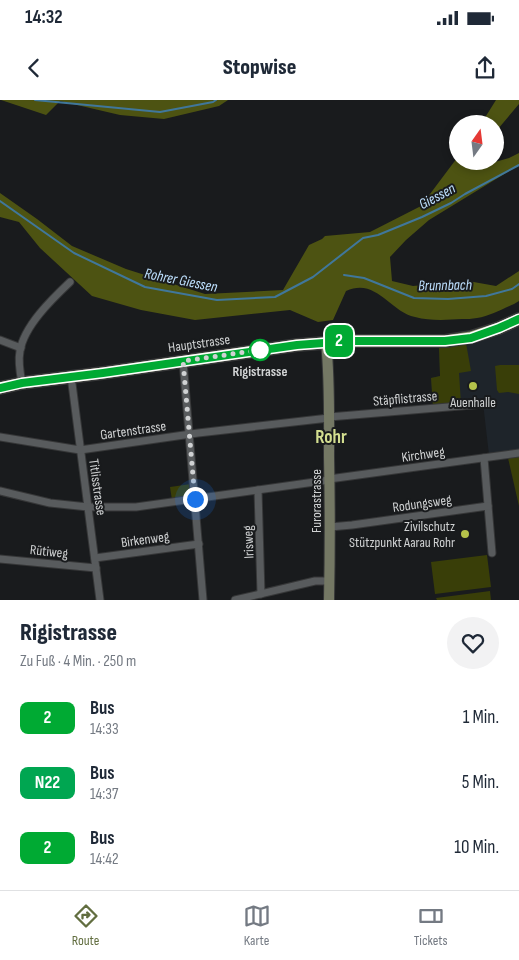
<!DOCTYPE html>
<html lang="de">
<head>
<meta charset="utf-8">
<style>
  :root { --surface:#fff; --page:#f2f2f3; --text:#1f2937; --muted:#747a83; --line:#e0e1e3; --accent:#626e40 }
  body { margin:0; font-family:"Sofia Sans Condensed",sans-serif; background:var(--page); color:var(--text); height:100vh; display:flex; flex-direction:column; font-size:19px; white-space:nowrap }
  * { box-sizing:border-box; margin:0 }
  p { font-size:16px; color:var(--muted) }
  .icon { flex:none; width:28px; height:28px; fill:none; stroke:currentColor; stroke-width:2; stroke-linecap:round; stroke-linejoin:round }
  .map { position:relative; height:500px; overflow:hidden }
  .side { display:flex; flex-direction:column; background:var(--surface); flex:1 }
  .side>* { flex:none }
  .badge { padding:0 10px; border-radius:8px; font-size:18px; line-height:32px }
  .needle { width:32px; rotate:14deg }
  .tools { position:absolute; left:449px; top:15px; display:grid; gap:10px }
  .tools a { display:grid; place-items:center; width:55px; height:55px; border-radius:50%; background:var(--surface); box-shadow:0 2px 8px #0003; font-size:25px }
  .you { position:absolute; width:25px; height:25px; margin:-12px; border:4px solid #fff; border-radius:50%; background:#1a73e8; box-shadow:0 0 0 8px #1a73e833 }
  .map>.badge { position:absolute; translate:-50% -50%; box-shadow:0 0 0 2px #fff }
  .round { display:grid; place-items:center; flex:none; width:52px; height:52px; border-radius:26px; background:var(--page) }
  .headline { display:flex; align-items:center; justify-content:space-between; height:85px; padding:0 20px }
  h1 { font-size:24px; font-weight:800; line-height:38px }
  ul { padding:0; list-style:none }
  li { display:flex; align-items:center; gap:15px; height:65px; padding:0 20px }
  li div { flex:1 }
  li b { display:block; font-size:19px }
  li em { font-style:normal }
  li .badge { min-width:55px; font-weight:700; text-align:center }
  .status { display:flex; justify-content:space-between; align-items:center; height:35px; padding:0 25px; background:var(--surface); direction:ltr }
  .status svg { height:14px; fill:currentColor }
  header { display:flex; justify-content:space-between; align-items:center; height:65px; padding:0 20px; background:var(--surface); font-size:22px; font-weight:800 }
  .dock { display:flex; justify-content:space-around; align-items:center; height:70px; border-top:1px solid var(--line); background:var(--surface); font-size:14px; color:var(--muted) }
  .dock a { display:grid; justify-items:center; gap:2px }
  .dock .selected { color:var(--accent) }
  .map>svg:first-child { display:block }
  .built { fill:#1e242a }
  .green { fill:#393e08 }
  .forest { fill:#4d5312 }
  .lines { fill:none; stroke-linecap:round; stroke-linejoin:round }
  .stream { stroke:#40779b; stroke-width:2 }
  .street-casing { stroke:#363738; stroke-width:9 }
  .secondary-casing { stroke:#363738; stroke-width:12 }
  .primary-casing { stroke:#363738; stroke-width:14 }
  .street { stroke:#585b5d; stroke-width:7 }
  .secondary { stroke:#747864; stroke-width:10 }
  .primary { stroke:#8f966c; stroke-width:11 }
  .line-casing { stroke:#fff; stroke-width:11 }
  .line { stroke:#0a3; stroke-width:8 }
  .walk { stroke:#d0d2d3; stroke-width:5; stroke-dasharray:0 9 }
  .stop-dot { fill:#fff; stroke:#0a3; stroke-width:2.5 }
  .poi-dot { fill:#b5c24a; stroke:#191b1d; stroke-width:2 }
  .labels { text-anchor:middle; stroke-width:4; stroke-linejoin:round; paint-order:stroke }
  .street-label { font-size:14px; fill:#d0d2d3; stroke:#191b1d }
  .stop-label { font-size:14px; font-weight:bold; fill:#d0d2d3; stroke:#191b1d }
  .poi-label { font-size:14px; fill:#d0d2d3; stroke:#191b1d }
  .water-label { font-size:15px; font-style:italic; fill:#bee0fe; stroke:#191b1d }
  .district-label { font-size:19px; font-weight:bold; fill:#d3de90; stroke:#191b1d }
</style>
</head>
<body>
<div class="status"><b>14:32</b><svg viewBox="0 0 49 12"><path d="M0 12V9h3v3zM5 12V6h3v6zM10 12V3h3v9zM15 12V0h3v12zM26 1h20v11H26zM47 4h2v5h-2z"/></svg></div>
<header><svg class="icon" aria-label="back" viewBox="0 0 24 24"><path d="M15 5l-7 7 7 7"/></svg>Stopwise<svg class="icon" aria-label="share" viewBox="0 0 24 24"><path d="M12 15V3M7 8l5-5 5 5M5 13v7h14v-7"/></svg></header>
<div class="map">
<svg width="519" height="500" viewBox="0 0 519 500">
  <rect width="100%" height="100%" fill="#191b1d"/>
  <!-- built -->
  <polygon class="built" points="519,225 519,351 489,355 483,303 433,307 431,278 440,276 439,248 453,247 489,237"/>
  <!-- green -->
  <g class="green">
    <polygon points="466,243 471,271 459,273 461,304 433,307 431,278 440,276 439,248 453,247"/>
    <polygon points="500,265 519,265 519,294 508,292 499,293 497,290 495,266"/>
    <polygon points="519,357 519,406 508,358"/>
    <polygon points="191,384 191,394 189,397 172,400 170,387"/>
    <polygon points="487,455 491,487 435,494 431,462"/>
    <polygon points="490,491 491,500 437,500 436,498"/>
  </g>
  <!-- forest -->
  <g class="forest">
    <polygon points="1,0 228,0 219,6 164,19 120,15 60,1 46,15"/>
    <polygon points="496,0 519,0 519,4 498,29 495,39 495,24 481,24"/>
    <path d="M 519,53 L 519,65 L 429,120 L 406,140 L 390,157 L 392,181 L 413,186 L 468,181 L 496,186 L 519,171 L 519,201 L 514,204 C 502,209 490,216 477,218 C 472,219 467,219 462,219 C 446,220 430,221 415,217 C 389,211 376,177 346,191 L 333,220 L 318,222 L 290,210 L 195,220 L 141,210 L 92,196 L 40,148 L 19,122 L 0,117 L 0,93 L 37,119 L 72,146 L 126,169 L 205,194 L 283,190 L 309,145 L 322,139 L 325,136 L 370,132 L 421,106 L 457,58 L 458,61 L 489,61 L 488,64 L 509,58 Z"/>
  </g>
  <g class="lines">
    <!-- stream -->
    <g class="stream">
      <polyline points="35,0 160,12 213,2 216,0"/>
      <polyline points="0,101 74,153 145,187 217,200 275,197 313,177 363,138 378,135 422,117 451,103 465,94 519,65"/>
      <polyline points="344,175 364,178 414,198 448,199 486,196 512,189 519,184"/>
    </g>
    <!-- street casing -->
    <g class="street-casing">
      <g id="street">
        <polyline points="0,240 21,248"/>
        <polyline points="183,261 203,500"/>
        <polyline points="71,276 100,500"/>
        <path d="M 22,283 C 20,273 18,261 20,251 C 24,226 52,199 70,182"/>
        <polyline points="329,317 484,304"/>
        <polyline points="0,337 80,350 198,333 329,318"/>
        <polyline points="484,358 492,453"/>
        <polyline points="329,379 519,353"/>
        <polyline points="258,390 261,494"/>
        <polyline points="0,391 50,403 88,407 136,407 329,380"/>
        <polyline points="330,427 352,425 488,406"/>
        <polyline points="95,458 199,444"/>
        <polyline points="0,459 96,468"/>
        <polyline points="235,500 315,481 329,481"/>
      </g>
    </g>
    <!-- secondary casing -->
    <g class="secondary-casing">
      <path id="secondary" d="M 326,242 C 330,280 329,319 329,357 C 330,405 330,452 329,500"/>
    </g>
    <!-- primary casing -->
    <g class="primary-casing">
      <polyline id="primary" points="0,288 22,283 103,273 297,245 350,241 445,241 471,237 499,228 519,219"/>
    </g>
    <!-- street -->
    <use href="#street" class="street"/>
    <!-- secondary -->
    <use href="#secondary" class="secondary"/>
    <!-- primary -->
    <use href="#primary" class="primary"/>
  </g>
  <g class="lines">
    <!-- line casing -->
    <g class="line-casing">
      <polyline id="line" points="0,288 22,283 103,273 297,245 350,241 445,241 471,238 499,228 519,219"/>
    </g>
    <!-- line -->
    <use href="#line" class="line"/>
    <!-- walk -->
    <polyline class="walk" points="195,399 183,261 260,250"/>
  </g>
  <!-- markers -->
  <circle class="stop-dot" cx="260" cy="250" r="10"/>
  <g class="poi-dot">
    <circle cx="473" cy="286" r="5"/>
    <circle cx="465" cy="434" r="5"/>
  </g>
  <g class="labels">
    <!-- street labels -->
    <g class="street-label">
      <text transform="translate(199 243) rotate(-8)" y="5">Hauptstrasse</text>
      <text transform="translate(405 298) rotate(-5)" y="5">Stäpflistrasse</text>
      <text transform="translate(133 330) rotate(-8)" y="5">Gartenstrasse</text>
      <text transform="translate(423 354) rotate(-8)" y="5">Kirchweg</text>
      <text transform="translate(98 387) rotate(82)" y="5">Titlisstrasse</text>
      <text transform="translate(316 401) rotate(-90)" y="5">Furorastrasse</text>
      <text transform="translate(422 403) rotate(-8)" y="5">Rodungsweg</text>
      <text transform="translate(145 439) rotate(-8)" y="5">Birkenweg</text>
      <text transform="translate(248 442) rotate(-92)" y="5">Irisweg</text>
      <text transform="translate(49 451) rotate(6)" y="5">Rütiweg</text>
    </g>
    <!-- stop labels -->
    <g class="stop-label">
      <text x="260" y="276">Rigistrasse</text>
    </g>
    <!-- poi labels -->
    <g class="poi-label">
      <text x="473" y="307">Auenhalle</text>
      <text x="455" y="431" text-anchor="end">Zivilschutz<tspan x="455" dy="16">Stützpunkt Aarau Rohr</tspan></text>
    </g>
    <!-- water labels -->
    <g class="water-label">
      <text transform="translate(437 96) rotate(-28)" y="5">Giessen</text>
      <text transform="translate(181 180) rotate(11)" y="5">Rohrer Giessen</text>
      <text transform="translate(445 185) rotate(-1)" y="5">Brunnbach</text>
    </g>
    <!-- district labels -->
    <g class="district-label">
      <text x="331" y="343">Rohr</text>
    </g>
  </g>
</svg>
<div class="tools">
<a><svg class="needle" viewBox="-14 -14 28 28"><path d="M0-13l5 13h-10z" fill="#e53935"/><path d="M0 13l5-13h-10z" fill="#747a83"/></svg></a>
</div>
<div class="you" style="left:195px;top:399px"></div>
<b class="badge" style="left:339px;top:241px;background:#0a3;color:#fff">2</b>
</div>
<section class="side">
<div class="headline"><div><h1>Rigistrasse</h1><p>Zu Fuß · 4 Min. · 250 m</p></div><a class="round"><svg class="icon" aria-label="heart" viewBox="0 0 24 24"><path d="M12 20l-8-8c-3-5 5-10 8-4 3-6 11-1 8 4z"/></svg></a></div>
<ul>
<li><span class="badge" style="background:#0a3;color:#fff">2</span><div><b>Bus</b><p>14:33</p></div><em>1 Min.</em></li>
<li><span class="badge" style="background:#00a651;color:#fff">N22</span><div><b>Bus</b><p>14:37</p></div><em>5 Min.</em></li>
<li><span class="badge" style="background:#0a3;color:#fff">2</span><div><b>Bus</b><p>14:42</p></div><em>10 Min.</em></li>
</ul>
</section>
<nav class="dock">
<a class="selected"><svg class="icon" aria-label="directions" viewBox="0 0 24 24"><path d="M12 3l9 9-9 9-9-9zM9 14v-3h6M13 9l2 2-2 2"/></svg>Route</a>
<a><svg class="icon" aria-label="map" viewBox="0 0 24 24"><path d="M3 6l6-2 6 2 6-2v14l-6 2-6-2-6 2zM9 4v14M15 6v14"/></svg>Karte</a>
<a><svg class="icon" aria-label="tickets" viewBox="0 0 24 24"><path d="M3 7h18v10H3zM15 7v10"/></svg>Tickets</a>
</nav>
</body>
</html>
